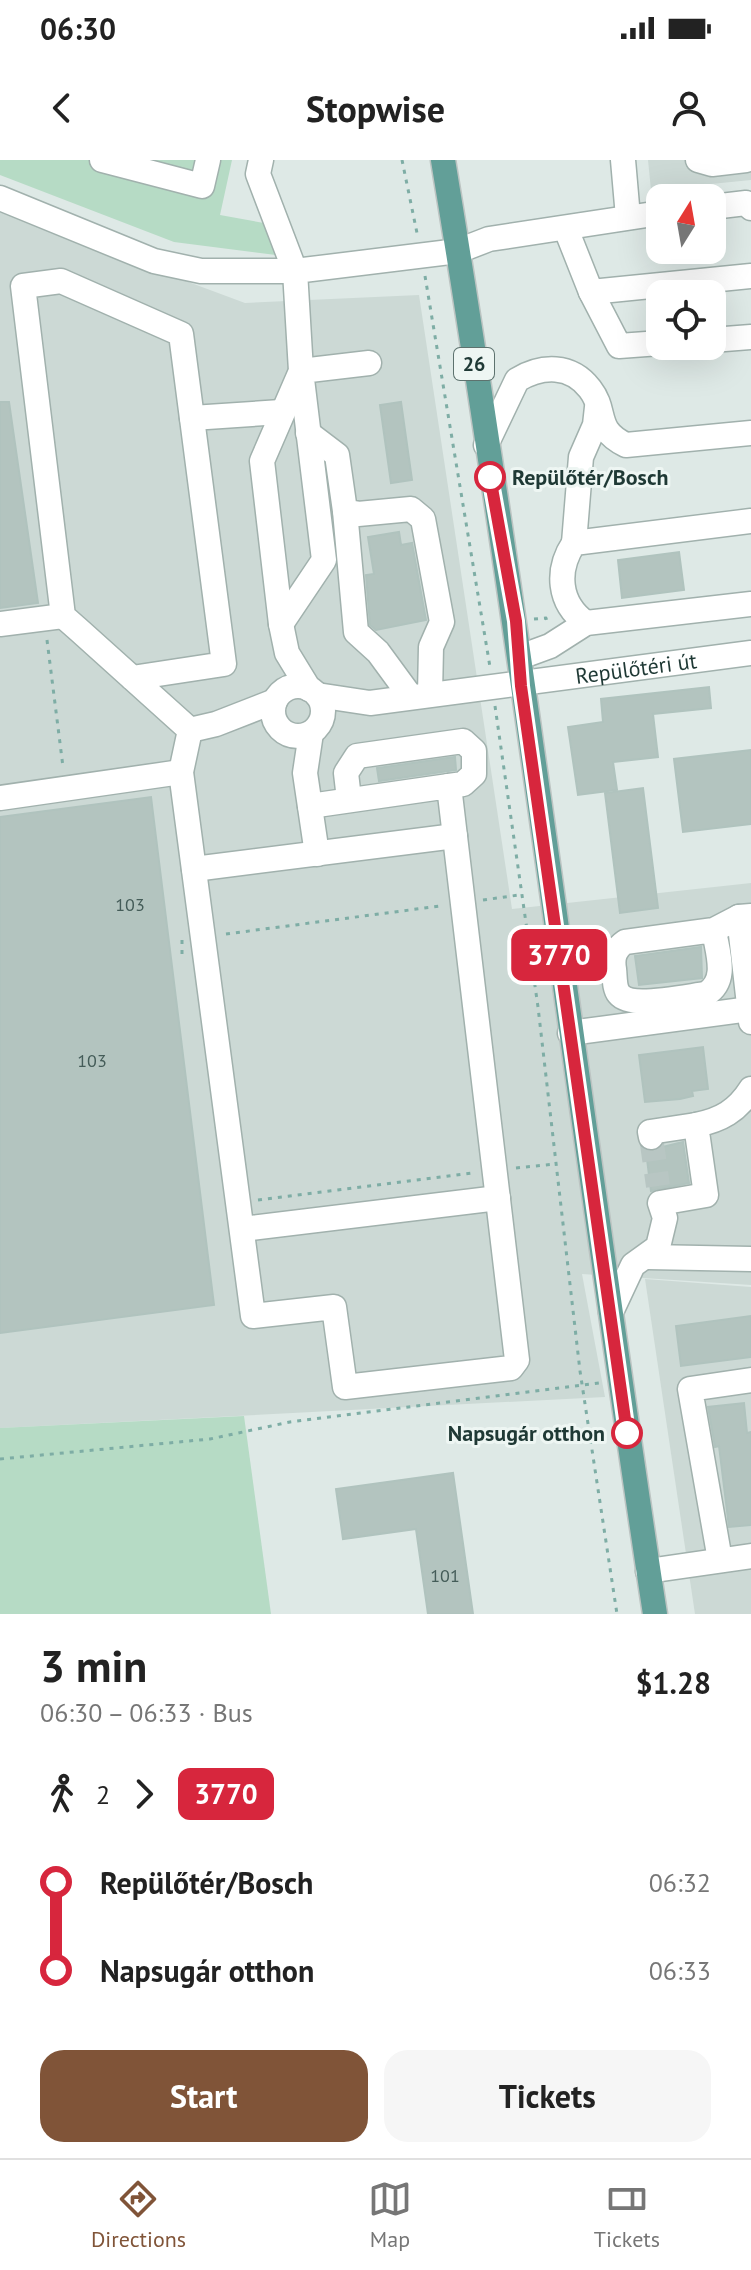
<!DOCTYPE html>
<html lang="en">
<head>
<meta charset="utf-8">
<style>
  :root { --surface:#fff; --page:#f6f6f6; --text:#222; --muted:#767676; --line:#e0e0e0; --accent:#805438 }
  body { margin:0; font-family:"PT Sans",sans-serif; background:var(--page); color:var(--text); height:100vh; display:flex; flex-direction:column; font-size:30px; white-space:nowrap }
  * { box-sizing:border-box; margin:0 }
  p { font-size:26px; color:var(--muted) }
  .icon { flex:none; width:44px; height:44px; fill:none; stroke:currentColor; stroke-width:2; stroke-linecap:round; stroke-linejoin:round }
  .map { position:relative; height:1454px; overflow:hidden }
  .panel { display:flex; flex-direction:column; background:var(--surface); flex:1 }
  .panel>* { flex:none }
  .badge { padding:0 16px; border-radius:12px; font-size:28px; line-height:52px }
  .needle { width:52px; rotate:11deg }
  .tools { position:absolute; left:646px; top:24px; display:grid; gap:16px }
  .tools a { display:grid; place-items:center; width:80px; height:80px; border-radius:16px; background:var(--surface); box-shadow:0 8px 32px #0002; font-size:40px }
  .map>.badge { position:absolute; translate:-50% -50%; box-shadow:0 0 0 4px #fff }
  .legs { display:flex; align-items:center; gap:12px; height:88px; padding:0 40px; font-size:26px }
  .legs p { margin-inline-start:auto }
  .overview { display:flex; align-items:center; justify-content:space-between; height:136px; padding:0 40px }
  h1 { font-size:44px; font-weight:700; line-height:60px }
  .primary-button { display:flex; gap:16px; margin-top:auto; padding:16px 40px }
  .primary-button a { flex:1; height:92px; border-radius:24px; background:var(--accent); color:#fff; font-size:32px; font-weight:700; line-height:92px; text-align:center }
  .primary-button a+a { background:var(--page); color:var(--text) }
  ul { padding:0 40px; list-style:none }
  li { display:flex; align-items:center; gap:28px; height:88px; font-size:30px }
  li i { display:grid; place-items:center; width:12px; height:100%; margin:0 10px; background:currentColor }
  li i::after { content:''; width:20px; height:20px; margin:-10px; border:6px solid; border-radius:50%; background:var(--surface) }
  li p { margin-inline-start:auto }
  li:first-child i { background:linear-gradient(#0000 50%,currentColor 0) }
  li:last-child i { background:linear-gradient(currentColor 50%,#0000 0) }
  .status { display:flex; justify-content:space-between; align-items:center; height:56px; padding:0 40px; background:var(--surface); direction:ltr }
  .status svg { height:22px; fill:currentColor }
  header { display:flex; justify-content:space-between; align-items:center; height:104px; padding:0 40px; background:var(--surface); font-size:36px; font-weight:700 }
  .menu { display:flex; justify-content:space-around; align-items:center; height:112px; border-top:2px solid var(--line); background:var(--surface); font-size:22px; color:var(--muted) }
  .menu a { display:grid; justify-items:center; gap:4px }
  .menu .selected { color:var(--accent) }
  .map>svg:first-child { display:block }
  .built { fill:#ccd9d5 }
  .green { fill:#b6dbc5 }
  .building { fill:#b3c4bf; stroke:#b0c3be; stroke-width:2 }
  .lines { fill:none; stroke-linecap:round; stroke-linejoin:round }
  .minor-tunnel { stroke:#b8c6c3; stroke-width:24; stroke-dasharray:24 12; stroke-linecap:butt }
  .minor-casing { stroke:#a1b1ad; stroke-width:27 }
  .major-casing { stroke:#bcc4c2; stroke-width:27 }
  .path { stroke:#7eada5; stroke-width:3; stroke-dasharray:4 6; stroke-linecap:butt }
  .minor { stroke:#fff; stroke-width:24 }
  .major { stroke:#629f98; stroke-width:24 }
  .line-1-casing { stroke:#fff; stroke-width:18 }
  .line-1 { stroke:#d7263d; stroke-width:12 }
  .stop-1-dot { fill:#fff; stroke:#d7263d; stroke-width:4 }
  .labels { text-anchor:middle; stroke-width:6; stroke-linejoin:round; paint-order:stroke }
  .number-label { font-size:18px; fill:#445c58 }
  .shield { fill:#eef6f3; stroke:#5d726e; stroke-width:2 }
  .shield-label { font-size:20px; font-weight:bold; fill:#1f3935 }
  .stop-label { font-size:22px; font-weight:bold; fill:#1f3935; stroke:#eef6f3; text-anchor:start }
  .street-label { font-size:22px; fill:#1f3935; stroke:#eef6f3 }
</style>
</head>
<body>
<div class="status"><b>06:30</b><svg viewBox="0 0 49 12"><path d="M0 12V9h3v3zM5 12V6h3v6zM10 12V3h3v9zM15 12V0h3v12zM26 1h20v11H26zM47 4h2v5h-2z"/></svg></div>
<header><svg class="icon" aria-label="back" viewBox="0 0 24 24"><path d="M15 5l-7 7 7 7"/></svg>Stopwise<svg class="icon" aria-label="person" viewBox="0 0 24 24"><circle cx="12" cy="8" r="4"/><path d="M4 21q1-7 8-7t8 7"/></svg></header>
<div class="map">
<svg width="751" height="1454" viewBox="0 0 751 1454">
  <rect width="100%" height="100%" fill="#dee9e6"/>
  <!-- built -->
  <g class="built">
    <polygon points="648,0 751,0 751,20 651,30"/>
    <polygon points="0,52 245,143 419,135 512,749 751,723 751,1125 582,1114 605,1237 0,1268"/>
    <polygon points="645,1119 751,1127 751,1454 695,1454"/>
  </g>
  <!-- green -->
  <g class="green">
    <polygon points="0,0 232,0 220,55 275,65 276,95 174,82 0,15"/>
    <polygon points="244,1256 271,1454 0,1454 0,1268"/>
  </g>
  <!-- building -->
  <g class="building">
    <polygon points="0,242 9,242 38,443 0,448"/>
    <polygon points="401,242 412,320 391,323 380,245"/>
    <polygon points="399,372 401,385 412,383 426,460 376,470 370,465 366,415 374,414 368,377"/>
    <polygon points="679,392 684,430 622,438 618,400"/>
    <polygon points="709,527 711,548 653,554 658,597 613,602 617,630 578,635 568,567 603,562 601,539"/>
    <polygon points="751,590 751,664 683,672 674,599"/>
    <polygon points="455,597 456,610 379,621 377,608"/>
    <polygon points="643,628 658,748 620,753 605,633"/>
    <polygon points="151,637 214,1145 0,1173 0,657"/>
    <polygon points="701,787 702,818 639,825 635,796"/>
    <polygon points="703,887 708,929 692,931 693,936 680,939 645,942 639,895"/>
    <polygon points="683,982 689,1023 651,1031 646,991"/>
    <polygon points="751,1156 751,1197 681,1206 676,1166"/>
    <polygon points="744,1243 747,1273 751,1272 751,1365 729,1367 719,1286 715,1287 708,1247"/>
    <polygon points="453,1313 473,1454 428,1454 416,1369 343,1379 336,1329"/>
  </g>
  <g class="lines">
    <!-- minor-tunnel -->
    <polyline class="minor-tunnel" points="651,977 658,1026"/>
    <!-- minor casing -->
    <g class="minor-casing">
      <g id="minor">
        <polyline points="102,0 202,26 208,0"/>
        <polyline points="623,0 628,57"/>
        <polyline points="698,0 712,4 746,0"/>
        <polyline points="0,38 154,101 201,111 295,111 258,14 261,0"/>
        <polyline points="712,47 746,43 751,48"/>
        <polyline points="566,69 591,132 751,116"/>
        <polyline points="591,132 619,186 660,183"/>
        <polyline points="712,180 751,177"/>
        <polyline points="192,258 281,252"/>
        <polyline points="308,273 337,295 345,351 358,354 411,349 423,359 442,462 431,487 430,534"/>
        <path d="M 486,285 L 517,220 C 542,205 571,204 590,229 C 608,252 593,269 626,285 L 751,273"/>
        <polyline points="345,351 356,472 378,492 411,537"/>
        <polyline points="574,383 581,297 595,265 597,247"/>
        <path d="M 586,463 C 558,443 556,410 574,383 L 751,361"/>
        <polyline points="0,464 63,456"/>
        <polyline points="281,464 324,400 301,211 369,203"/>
        <polyline points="520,497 550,486 586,463 751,444"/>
        <polyline points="132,518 224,504 181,174 61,121 23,126 63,456 80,471 190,570 181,612 253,1156 334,1147 345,1227 511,1208 517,1200 449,626 310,646"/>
        <circle cx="298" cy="551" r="25"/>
        <polyline points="309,529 287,493 281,464 262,301 301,211 295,111 458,91 489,79 660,53"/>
        <path id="s1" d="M 317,535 L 370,543 L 751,493"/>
        <polyline points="190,570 216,564 275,541"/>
        <polyline points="311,573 305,613 317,694"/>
        <polyline points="0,638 181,612"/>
        <polyline points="349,639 346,613 357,596 463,581 474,591 474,614 463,624 449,626"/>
        <polyline points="194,709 455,676"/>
        <polyline points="739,757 751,862"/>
        <path d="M 714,770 C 717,792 729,820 706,834 C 688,836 631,849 619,834 C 614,828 615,817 614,809 C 612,797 615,789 625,782 L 714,770 L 739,757 L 751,756"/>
        <polyline points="570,873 750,849"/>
        <polyline points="651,977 650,972 696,965"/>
        <polyline points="242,1069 498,1038"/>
        <polyline points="648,1097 751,1099"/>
        <path d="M 611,1152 L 633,1105 L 658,1087 L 665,1058 L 660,1043 L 706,1035 L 696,965 C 721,960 737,951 751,929"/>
        <polyline points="720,1400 690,1229 751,1220"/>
        <polyline points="648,1411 751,1396"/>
      </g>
    </g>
    <!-- major casing -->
    <g class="major-casing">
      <path id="major" d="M 443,0 C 523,483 581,970 655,1454"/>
    </g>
    <!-- path -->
    <g class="path">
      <polyline points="402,0 417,73"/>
      <polyline points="425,116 490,507"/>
      <polyline points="534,459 546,458 547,462"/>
      <polyline points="47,480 63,607"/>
      <polyline points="495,546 538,847 580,1211 617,1454"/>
      <polyline points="483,740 519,735"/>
      <polyline points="226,774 440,746"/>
      <polyline points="182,794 182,780"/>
      <polyline points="516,1008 556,1004"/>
      <polyline points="258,1040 472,1013"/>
      <polyline points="0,1299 210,1279 290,1262 599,1223"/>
    </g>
    <!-- minor -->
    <use href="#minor" class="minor"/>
    <!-- major -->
    <use href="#major" class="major"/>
  </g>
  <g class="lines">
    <!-- line-1 casing -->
    <g class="line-1-casing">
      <polyline id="line-1" points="490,317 516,461 521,526 627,1273"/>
    </g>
    <!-- line-1 -->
    <use href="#line-1" class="line-1"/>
  </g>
  <!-- markers -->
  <g class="stop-1-dot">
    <circle cx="490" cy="317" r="14"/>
    <circle cx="627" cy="1273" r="14"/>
  </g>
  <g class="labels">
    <!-- number labels -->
    <g class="number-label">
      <text x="130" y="751">103</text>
      <text x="92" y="907">103</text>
      <text x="445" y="1422">101</text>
    </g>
    <!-- shield labels -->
    <rect class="shield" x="454" y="188" width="40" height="32" rx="6"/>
    <g class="shield-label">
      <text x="474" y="211">26</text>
    </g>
    <!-- stop labels -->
    <g class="stop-label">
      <text x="512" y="325">Repülőtér/Bosch</text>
      <text x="605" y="1281" text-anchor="end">Napsugár otthon</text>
    </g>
    <!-- street labels -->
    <g class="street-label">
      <text dy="8" stroke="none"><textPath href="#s1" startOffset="322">Repülőtéri út</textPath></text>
    </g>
  </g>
</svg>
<div class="tools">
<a><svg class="needle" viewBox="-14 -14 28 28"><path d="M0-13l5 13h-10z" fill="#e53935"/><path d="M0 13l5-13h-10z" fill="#767676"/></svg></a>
<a><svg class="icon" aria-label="locate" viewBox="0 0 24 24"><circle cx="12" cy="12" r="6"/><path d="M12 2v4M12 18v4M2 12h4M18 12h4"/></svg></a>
</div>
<b class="badge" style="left:559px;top:795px;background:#d7263d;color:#fff">3770</b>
</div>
<section class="panel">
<div class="overview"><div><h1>3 min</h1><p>06:30 – 06:33 · Bus</p></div><b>$1.28</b></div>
<div class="legs"><svg class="icon" aria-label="walk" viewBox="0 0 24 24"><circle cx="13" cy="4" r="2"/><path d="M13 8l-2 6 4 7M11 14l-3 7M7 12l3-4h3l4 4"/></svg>2<svg class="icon" aria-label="forward" viewBox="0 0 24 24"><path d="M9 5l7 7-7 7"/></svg><b class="badge" style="background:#d7263d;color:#fff">3770</b></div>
<ul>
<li><i style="color:#d7263d"></i><b>Repülőtér/Bosch</b><p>06:32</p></li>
<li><i style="color:#d7263d"></i><b>Napsugár otthon</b><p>06:33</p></li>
</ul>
<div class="primary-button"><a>Start</a><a>Tickets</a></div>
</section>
<nav class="menu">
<a class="selected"><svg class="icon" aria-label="directions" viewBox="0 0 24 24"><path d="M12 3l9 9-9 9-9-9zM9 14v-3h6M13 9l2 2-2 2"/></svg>Directions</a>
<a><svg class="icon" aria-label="map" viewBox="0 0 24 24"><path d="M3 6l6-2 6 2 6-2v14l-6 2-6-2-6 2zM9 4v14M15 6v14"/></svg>Map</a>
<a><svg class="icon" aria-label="tickets" viewBox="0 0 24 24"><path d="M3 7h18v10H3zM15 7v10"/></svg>Tickets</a>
</nav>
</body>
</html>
